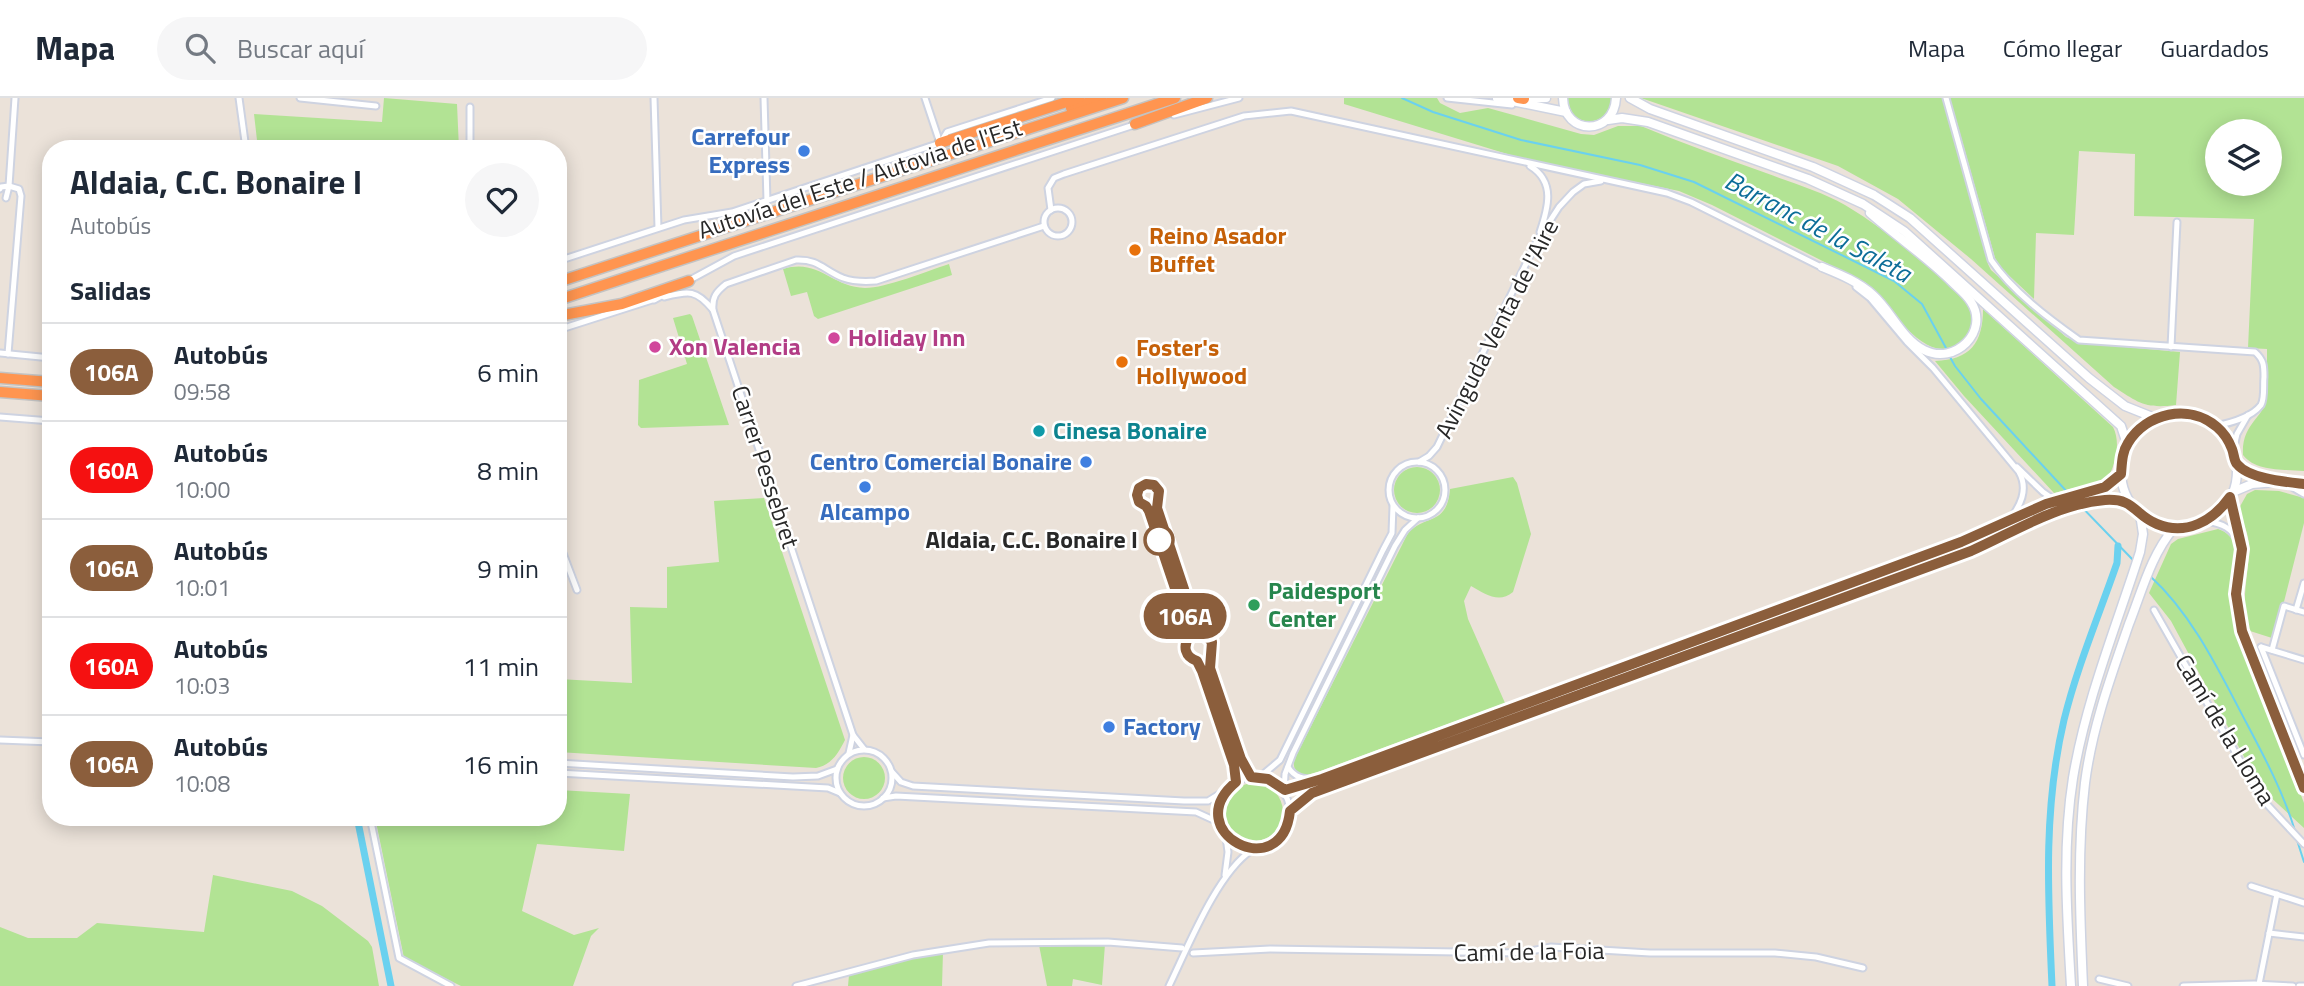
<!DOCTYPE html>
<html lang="es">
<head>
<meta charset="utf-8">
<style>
  :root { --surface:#fff; --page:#f6f6f7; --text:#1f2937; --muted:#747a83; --line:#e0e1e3 }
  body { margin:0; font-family:"Titillium Web",sans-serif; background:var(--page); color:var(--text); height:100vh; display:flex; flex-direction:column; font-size:26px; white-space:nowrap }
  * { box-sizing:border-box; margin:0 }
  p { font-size:23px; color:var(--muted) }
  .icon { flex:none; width:38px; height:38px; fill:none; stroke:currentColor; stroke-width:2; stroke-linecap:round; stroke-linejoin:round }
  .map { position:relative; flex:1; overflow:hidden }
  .details { position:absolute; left:42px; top:42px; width:525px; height:686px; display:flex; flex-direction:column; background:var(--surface); border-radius:28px; box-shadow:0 4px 18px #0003 }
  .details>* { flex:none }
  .badge { padding:0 14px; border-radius:23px; font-size:24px; line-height:46px }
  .buttons { position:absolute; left:2205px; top:21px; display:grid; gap:14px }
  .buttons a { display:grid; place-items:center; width:77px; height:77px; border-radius:50%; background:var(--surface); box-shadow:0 4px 18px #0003; font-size:35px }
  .map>.badge { position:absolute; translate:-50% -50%; box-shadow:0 0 0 4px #fff }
  h2 { padding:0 28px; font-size:26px; line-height:63px }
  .round { display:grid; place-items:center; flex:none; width:74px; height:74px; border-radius:37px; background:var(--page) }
  .summary { display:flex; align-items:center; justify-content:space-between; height:119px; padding:0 28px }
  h1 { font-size:33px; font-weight:700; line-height:52px }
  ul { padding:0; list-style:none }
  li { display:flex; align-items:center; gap:21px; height:98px; padding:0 28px; border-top:2px solid var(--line) }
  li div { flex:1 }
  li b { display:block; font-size:26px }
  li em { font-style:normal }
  li .badge { min-width:77px; font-weight:700; text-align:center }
  header { display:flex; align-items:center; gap:42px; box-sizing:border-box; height:98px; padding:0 35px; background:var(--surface); border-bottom:2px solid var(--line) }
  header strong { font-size:33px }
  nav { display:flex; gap:38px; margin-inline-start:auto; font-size:24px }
  .search { width:490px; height:63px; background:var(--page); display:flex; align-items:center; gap:18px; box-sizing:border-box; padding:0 24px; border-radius:38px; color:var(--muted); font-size:26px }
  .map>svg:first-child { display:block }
  .green { fill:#b2e394; fill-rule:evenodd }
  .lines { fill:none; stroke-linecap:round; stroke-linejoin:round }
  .stream { stroke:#6ad1ef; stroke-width:2 }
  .canal { stroke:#6ad1ef; stroke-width:7 }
  .street-casing { stroke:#ced3e1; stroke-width:9 }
  .secondary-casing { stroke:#ced3e1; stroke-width:11 }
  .highway-casing { stroke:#c3c3c3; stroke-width:13 }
  .street { stroke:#fff; stroke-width:5 }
  .secondary { stroke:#fff; stroke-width:8 }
  .highway { stroke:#ff9550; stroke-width:10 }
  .line-casing { stroke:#fff; stroke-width:16 }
  .line { stroke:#8b5e3c; stroke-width:10 }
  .shop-dot { fill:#3f7fe0; stroke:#fff; stroke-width:2.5 }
  .food-dot { fill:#e8710a; stroke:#fff; stroke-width:2.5 }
  .hotel-dot { fill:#d1479c; stroke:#fff; stroke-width:2.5 }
  .culture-dot { fill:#0f9aa8; stroke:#fff; stroke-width:2.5 }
  .stop-dot { fill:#fff; stroke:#8b5e3c; stroke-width:3.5 }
  .leisure-dot { fill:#2e9e5b; stroke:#fff; stroke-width:2.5 }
  .labels { text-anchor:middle; stroke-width:5; stroke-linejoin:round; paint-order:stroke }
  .shop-label { font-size:24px; font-weight:bold; fill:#366cbe; stroke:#fff; text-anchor:end }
  .street-label { font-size:24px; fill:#282828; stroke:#fff }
  .food-label { font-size:24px; font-weight:bold; fill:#c56008; stroke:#fff; text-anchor:start }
  .hotel-label { font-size:24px; font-weight:bold; fill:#b23c85; stroke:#fff; text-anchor:start }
  .culture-label { font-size:24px; font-weight:bold; fill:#0d838f; stroke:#fff; text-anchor:start }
  .stop-label { font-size:24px; font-weight:bold; fill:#282828; stroke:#fff; text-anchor:end }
  .leisure-label { font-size:24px; font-weight:bold; fill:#27864d; stroke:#fff; text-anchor:start }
  .water-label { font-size:26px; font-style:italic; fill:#0c6d98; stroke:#fff }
</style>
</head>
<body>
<header>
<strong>Mapa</strong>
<div class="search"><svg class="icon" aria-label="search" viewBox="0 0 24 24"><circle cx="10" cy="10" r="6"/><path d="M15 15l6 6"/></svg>Buscar aquí</div>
<nav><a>Mapa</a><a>Cómo llegar</a><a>Guardados</a></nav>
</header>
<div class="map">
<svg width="2304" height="888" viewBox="0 0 2304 888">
  <rect width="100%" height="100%" fill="#ebe2d9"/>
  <!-- green -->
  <g class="green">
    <polygon points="384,0 457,6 459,51 258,51 254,16 382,24"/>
    <path d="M 1344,0 L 1437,0 L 1440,5 L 1460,15 L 1488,10 L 1581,36 L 1594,37 L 1618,28 L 1641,28 C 1682,45 1724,60 1766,75 C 1792,85 1821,93 1845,107 C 1879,127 1909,153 1939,178 C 1951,189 1971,200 1972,218 C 1973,228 1968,239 1960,245 C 1925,271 1891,207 1866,185 L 1712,107 L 1679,93 L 1527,62 L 1344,6 Z"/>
    <path d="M 1567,0 L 1612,0 L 1612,1 C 1609,31 1568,31 1567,0 Z"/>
    <path d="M 1641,0 L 1943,0 L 1988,166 L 1991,172 L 2066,239 L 2081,245 L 2180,254 L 2176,307 C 2145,311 2139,305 2114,289 L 1971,161 L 1898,101 L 1838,68 Z"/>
    <path d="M 1950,0 L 2304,0 L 2304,373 C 2284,371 2256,374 2243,357 C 2241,325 2265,320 2267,298 L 2267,251 L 2248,250 L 2254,121 L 2134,118 L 2135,56 L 2079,53 L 2074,137 L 2036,135 L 2034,201 L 2001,170 L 1995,160 ZM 2217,33 L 2270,33 L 2270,86 L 2217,86 Z"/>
    <path d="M 949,166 L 952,177 L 818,221 L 814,218 L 807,194 L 791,198 L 783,171 C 819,160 831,189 865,190 C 886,190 927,173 949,166 Z"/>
    <path d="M 1983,211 L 2113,329 C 2121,344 2116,368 2106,382 L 2054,395 L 1964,298 L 1935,263 C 1970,262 1983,245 1983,211 Z"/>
    <polygon points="690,216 692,218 729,327 641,330 638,327 639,282 687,266 673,220"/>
    <circle cx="1417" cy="392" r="23"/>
    <path d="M 1513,379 L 1517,385 L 1531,436 L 1513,494 C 1499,506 1485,496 1471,488 L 1464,503 L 1468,521 L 1505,605 L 1318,674 L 1304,678 C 1296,674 1293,672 1294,662 L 1407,437 C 1423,415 1447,430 1450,391 Z"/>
    <path d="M 2255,392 L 2279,393 L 2304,400 L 2304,425 L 2275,539 L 2272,540 L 2250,533 C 2239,504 2249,479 2249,449 C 2249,436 2243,424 2238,412 L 2247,396 Z"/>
    <path d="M 764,400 L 845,642 C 838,656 831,667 816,670 L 558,654 L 558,581 L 632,585 L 630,509 L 667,510 L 667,469 L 719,464 L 714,403 Z"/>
    <path d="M 2218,431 C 2250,442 2230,481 2231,505 C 2232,512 2234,520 2235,527 L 2304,705 L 2304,730 L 2266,695 L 2255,679 L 2171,523 L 2149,495 L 2171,446 L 2178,441 Z"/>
    <circle cx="864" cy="680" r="21"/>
    <circle cx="1254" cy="714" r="29"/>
    <polygon points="558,692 630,696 624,753 537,746 522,813 574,837 599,830 591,838 573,888 461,888 404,860 375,719 558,719"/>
    <polygon points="213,777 292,793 322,808 368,843 372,849 379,888 0,888 0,829 28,840 77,840 97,825 204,834"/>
    <polygon points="1105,846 1102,887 1073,881 1072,888 1047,888 1039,847"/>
    <polygon points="943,854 942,888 848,888 849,877 922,857"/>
  </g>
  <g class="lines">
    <!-- stream -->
    <g class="stream">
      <polyline points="1402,0 1433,14 1521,42 1640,67 1694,84 1894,183 1922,206 1946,250"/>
      <polyline points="1950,259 1955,268 1981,301 2070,397"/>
      <polyline points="2074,401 2133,462"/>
      <path d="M 2150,478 C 2193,517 2220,575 2247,626 C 2265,660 2284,696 2295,733"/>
      <polyline points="2297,742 2304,764"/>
    </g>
    <!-- canal -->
    <g class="canal">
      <polyline points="357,719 391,888"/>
      <path d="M 2052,888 C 2048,798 2043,711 2064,622 C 2077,569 2099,517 2117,465 L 2118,448"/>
    </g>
    <!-- street casing -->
    <g class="street-casing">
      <g id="street">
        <polyline points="239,0 246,51"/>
        <polyline points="300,0 376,8"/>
        <polyline points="654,0 658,130"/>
        <polyline points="764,0 767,103"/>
        <polyline points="925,0 940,45"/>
        <polyline points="1447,0 1512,7"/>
        <path d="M 1946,0 L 1991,162 C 2012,193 2048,220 2079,242 L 2255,254 C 2264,262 2264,268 2264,279 C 2263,287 2265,300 2261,307 C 2251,320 2230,325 2215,328"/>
        <polyline points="1174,17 1239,0"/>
        <polyline points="470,51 470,9"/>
        <path d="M 1530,68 C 1556,84 1548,110 1540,134"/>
        <polyline points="0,91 1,89 9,88 19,91 21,98 8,256"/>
        <polyline points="6,100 9,88 15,0"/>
        <circle cx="1058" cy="124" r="14"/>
        <polyline points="1051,112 1048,90 1054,80 1064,76 1244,18 1291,13 1667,95 1691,104 1823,170"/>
        <polyline points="558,163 684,122 732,114 940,45 947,34 1052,0"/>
        <polyline points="688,183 734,158 1137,26"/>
        <path d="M 1856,189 L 1870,200 L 1907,244 L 1933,270 L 2019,374 C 2029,392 2020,408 2009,423"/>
        <path d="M 664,199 C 689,193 696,191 713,212"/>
        <polyline points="654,202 667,195"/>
        <polyline points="558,232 655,201"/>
        <polyline points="2171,249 2177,124"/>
        <polyline points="0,255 51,260"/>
        <polyline points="0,319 51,323"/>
        <polyline points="2233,353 2237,336 2248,317"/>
        <polyline points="1419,364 1429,358 1437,349 1537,143 1559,109 1573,94 1584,86 1601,83"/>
        <circle cx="1417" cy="392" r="28"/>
        <polyline points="2017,369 2043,394 2056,403"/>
        <polyline points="2285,385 2304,396"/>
        <polyline points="2230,399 2242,451 2236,496 2242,533 2304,689"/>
        <path d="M 2207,423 C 2223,426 2232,430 2239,445"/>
        <polyline points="558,442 577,492"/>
        <polyline points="2154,512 2262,701 2304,746"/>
        <polyline points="2296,512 2304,485"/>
        <polyline points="2261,549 2304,657"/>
        <polyline points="2261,549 2304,562"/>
        <polyline points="2272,552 2284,508 2304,514"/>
        <polyline points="0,642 51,644"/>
        <path d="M 864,651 L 853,637 L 713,212 C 712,199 716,194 726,186 L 796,162 C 819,161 823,172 843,180 C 854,184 864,184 876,183 L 1044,128"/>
        <circle cx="864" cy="680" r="28"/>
        <polyline points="849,655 853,637"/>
        <polyline points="558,665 793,679 818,678 837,671"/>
        <path d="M 1288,669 C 1295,680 1303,681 1316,681"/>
        <polyline points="892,674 901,684 913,688 1184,703 1208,703 1226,692"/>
        <polyline points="558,675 828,690 840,695"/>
        <polyline points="1260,679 1280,662 1383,452 1392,435 1393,408"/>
        <circle cx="1254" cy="715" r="36"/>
        <polyline points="1282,692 1291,692 1322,681 1961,445 2046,406 2105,389 2121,376"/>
        <polyline points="1284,695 1285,676 1293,655 1395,448 1405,432 1418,420"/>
        <polyline points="883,700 896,698 1196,714 1220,725"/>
        <polyline points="1290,713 1313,695 1971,453 2043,419 2069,410 2108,402 2131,405"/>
        <polyline points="370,719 399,860 451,888"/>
        <polyline points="1225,777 1228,754 1226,739"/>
        <polyline points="2251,788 2304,805"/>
        <polyline points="2269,835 2304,839"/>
        <polyline points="1193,855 1270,851 1521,855 1551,849 1650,855 1775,855 1816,859 1863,870"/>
        <polyline points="2099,881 2128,888"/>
        <polyline points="2259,886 2277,796"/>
        <polyline points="796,888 913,857 989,845 1108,844 1182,850"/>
        <path d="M 1169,888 C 1188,849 1217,775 1252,752"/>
        <polyline points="2183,888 2254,886 2293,888"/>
        <polyline points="2299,888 2304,888"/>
      </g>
    </g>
    <!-- secondary casing -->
    <g class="secondary-casing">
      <g id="secondary">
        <polyline points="1497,0 1566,14"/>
        <path d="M 1563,0 C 1564,38 1614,38 1616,0"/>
        <polyline points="1630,0 1650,11 1813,69 1874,97 1910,120 2089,280 2125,308 2155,320"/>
        <polyline points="1518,1 1546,0"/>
        <polyline points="1608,22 1622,20 1648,24 1808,81 1863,106 1904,133 2121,328 2127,346"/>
        <path d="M 1822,169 C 1839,176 1859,184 1873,197 C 1891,213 1902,241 1924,252 C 1955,268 1990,233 1971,204 C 1966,196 1958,190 1952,184 C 1927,159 1897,139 1870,115"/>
        <circle cx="2179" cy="373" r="58"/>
        <path d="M 2236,366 C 2258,379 2279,383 2304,386"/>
        <polyline points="2233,394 2252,386 2276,384"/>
        <path d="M 2071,888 C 2067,819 2062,749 2073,680 C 2086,602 2116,529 2140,454 L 2143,436 L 2140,416"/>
        <path d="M 2083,888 C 2080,820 2077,753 2085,685 C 2092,630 2111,578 2129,526 C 2142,493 2151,457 2174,430"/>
      </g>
    </g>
    <!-- highway casing -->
    <g class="highway-casing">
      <g id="highway">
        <polyline points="1518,0 1524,1"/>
        <polyline points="1071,10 1101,0"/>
        <polyline points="1135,26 1207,0"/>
        <polyline points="940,45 1079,0"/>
        <polyline points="558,184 1123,0"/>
        <polyline points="558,202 1175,0"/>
        <polyline points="558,218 622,206 689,183"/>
        <polyline points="0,280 51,284"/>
        <polyline points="0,294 51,298"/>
      </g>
    </g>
    <!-- street -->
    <use href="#street" class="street"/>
    <!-- secondary -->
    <use href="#secondary" class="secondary"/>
    <!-- highway -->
    <use href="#highway" class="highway"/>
  </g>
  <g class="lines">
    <!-- line casing -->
    <g class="line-casing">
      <path id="line" d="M 2304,386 C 2287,384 2249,381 2237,366 C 2234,363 2234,356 2232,351 C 2229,343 2224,335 2217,329 C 2189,305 2146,315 2128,345 C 2122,354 2122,365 2121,376 L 2105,389 L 2046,406 L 1961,444 L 1322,681 L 1285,692 L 1268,681 L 1251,679 L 1241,661 L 1210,570 L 1212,544 L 1196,527 L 1157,410 L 1159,393 L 1154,387 L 1146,386 L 1139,390 L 1137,397 L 1139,404 L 1146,408 L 1149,413 L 1188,529 L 1190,538 C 1182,548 1185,559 1197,563 L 1202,573 L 1234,667 L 1236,684 C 1177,733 1282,789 1290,713 L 1312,695 L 1971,453 C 2014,434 2057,406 2105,402 C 2135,400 2134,417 2157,426 C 2186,438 2213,423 2230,399 L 2242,451 L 2236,496 L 2242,533 L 2304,690"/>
    </g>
    <!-- line -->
    <use href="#line" class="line"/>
  </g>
  <!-- markers -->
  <g class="shop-dot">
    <circle cx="804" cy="53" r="7"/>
    <circle cx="1086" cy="364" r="7"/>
    <circle cx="865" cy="389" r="7"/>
    <circle cx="1109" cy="629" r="7"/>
  </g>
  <g class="food-dot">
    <circle cx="1135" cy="152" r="7"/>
    <circle cx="1122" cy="264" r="7"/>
  </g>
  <g class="hotel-dot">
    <circle cx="834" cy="240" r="7"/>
    <circle cx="655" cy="249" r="7"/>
  </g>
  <circle class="culture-dot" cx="1039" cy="333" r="7"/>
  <circle class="stop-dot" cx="1159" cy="442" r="14"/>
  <circle class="leisure-dot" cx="1254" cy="507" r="7"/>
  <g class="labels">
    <!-- shop labels -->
    <g class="shop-label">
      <text x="790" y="47">Carrefour<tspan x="790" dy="28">Express</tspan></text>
      <text x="1072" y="372">Centro Comercial Bonaire</text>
      <text x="865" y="422" text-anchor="middle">Alcampo</text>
      <text x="1123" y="637" text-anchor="start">Factory</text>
    </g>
    <!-- street labels -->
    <g class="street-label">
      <text transform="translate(860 81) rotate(-18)" y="8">Autovía del Este / Autovia de l'Est</text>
      <text transform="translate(1497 231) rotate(-63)" y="8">Avinguda Venta de l'Aire</text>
      <text transform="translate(765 369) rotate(72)" y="8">Carrer Pessebret</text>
      <text transform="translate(2225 632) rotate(59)" y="8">Camí de la Lloma</text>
      <text transform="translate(1529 854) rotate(-1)" y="8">Camí de la Foia</text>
    </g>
    <!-- food labels -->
    <g class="food-label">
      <text x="1149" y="146">Reino Asador<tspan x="1149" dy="28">Buffet</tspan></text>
      <text x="1136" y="258">Foster's<tspan x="1136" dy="28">Hollywood</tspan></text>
    </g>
    <!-- hotel labels -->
    <g class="hotel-label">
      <text x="848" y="248">Holiday Inn</text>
      <text x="669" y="257">Xon Valencia</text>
    </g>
    <!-- culture labels -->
    <g class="culture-label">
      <text x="1053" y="341">Cinesa Bonaire</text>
    </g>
    <!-- stop labels -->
    <g class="stop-label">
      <text x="1138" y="450">Aldaia, C.C. Bonaire I</text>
    </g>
    <!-- leisure labels -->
    <g class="leisure-label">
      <text x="1268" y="501">Paidesport<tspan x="1268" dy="28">Center</tspan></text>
    </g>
    <!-- water labels -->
    <g class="water-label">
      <text transform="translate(1818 129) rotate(28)" y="9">Barranc de la Saleta</text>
    </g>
  </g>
</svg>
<div class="buttons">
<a><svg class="icon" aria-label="layers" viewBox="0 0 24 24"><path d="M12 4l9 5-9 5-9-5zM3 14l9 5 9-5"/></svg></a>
</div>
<b class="badge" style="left:1185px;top:518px;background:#8b5e3c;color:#fff">106A</b>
<section class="details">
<div class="summary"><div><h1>Aldaia, C.C. Bonaire I</h1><p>Autobús</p></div><a class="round"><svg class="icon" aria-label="heart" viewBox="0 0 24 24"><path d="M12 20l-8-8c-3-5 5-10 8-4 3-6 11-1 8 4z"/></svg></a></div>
<h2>Salidas</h2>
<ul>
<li><span class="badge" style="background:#8b5e3c;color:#fff">106A</span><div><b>Autobús</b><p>09:58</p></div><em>6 min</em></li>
<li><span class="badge" style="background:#f51111;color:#fff">160A</span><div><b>Autobús</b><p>10:00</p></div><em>8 min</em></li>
<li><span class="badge" style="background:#8b5e3c;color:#fff">106A</span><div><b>Autobús</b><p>10:01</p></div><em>9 min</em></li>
<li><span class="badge" style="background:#f51111;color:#fff">160A</span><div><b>Autobús</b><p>10:03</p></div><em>11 min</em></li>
<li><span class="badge" style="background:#8b5e3c;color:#fff">106A</span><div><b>Autobús</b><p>10:08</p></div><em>16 min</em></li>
</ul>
</section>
</div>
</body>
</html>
